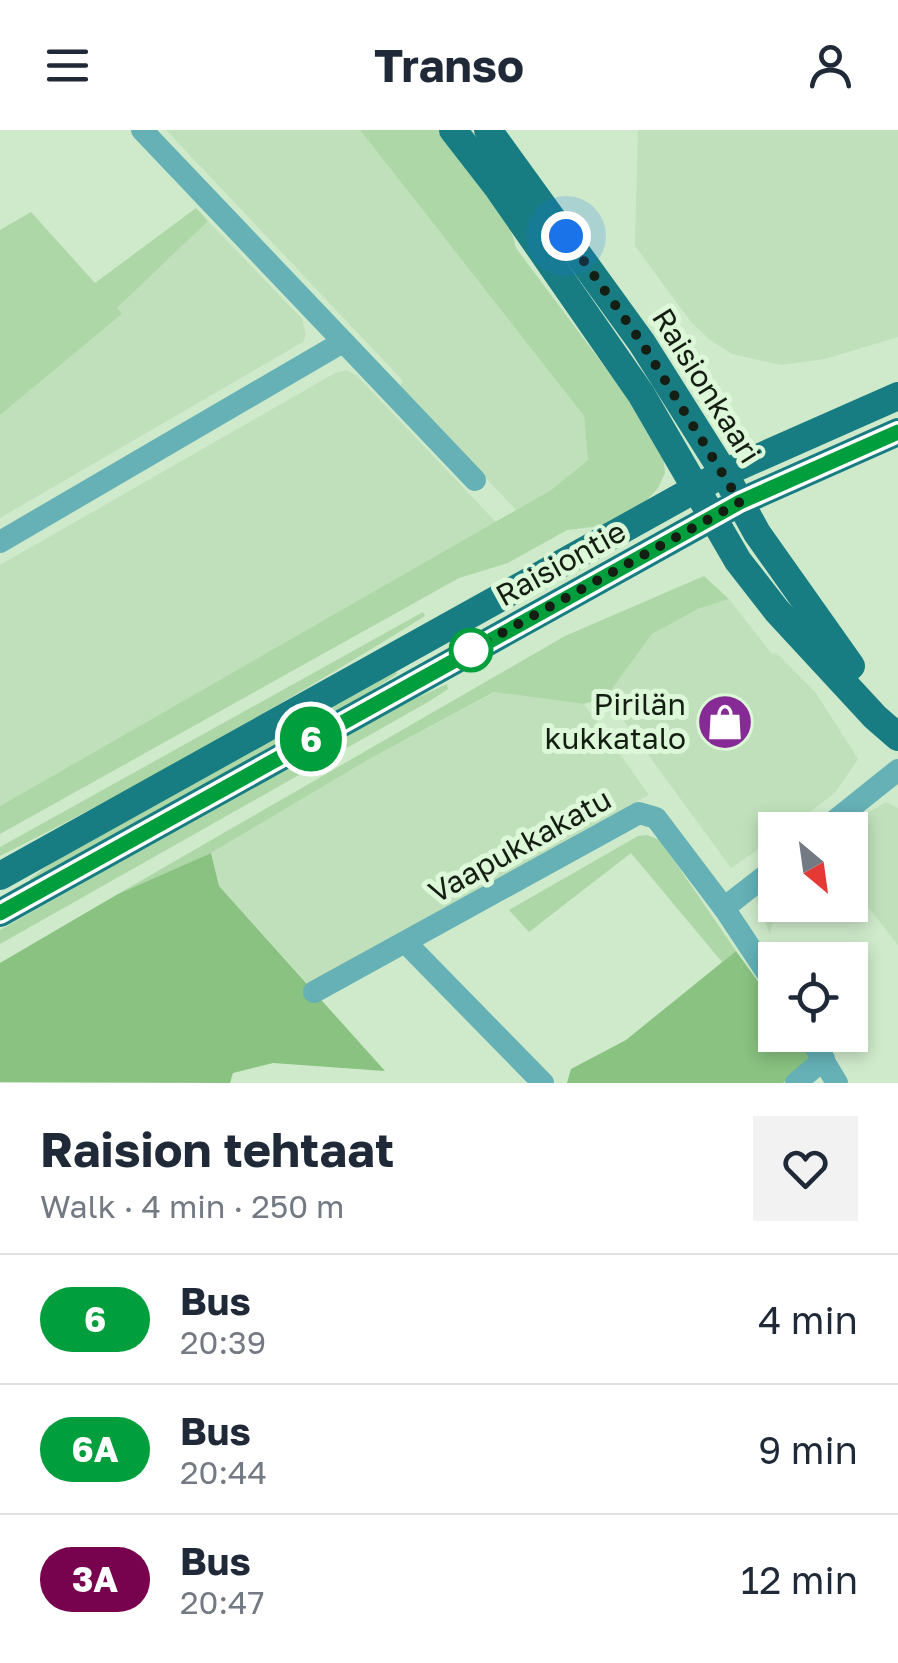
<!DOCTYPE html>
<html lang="en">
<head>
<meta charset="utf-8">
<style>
  :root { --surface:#fff; --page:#f2f2f3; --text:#1f2937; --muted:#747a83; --line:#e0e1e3 }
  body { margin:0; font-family:"Golos Text",sans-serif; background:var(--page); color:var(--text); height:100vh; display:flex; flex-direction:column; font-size:38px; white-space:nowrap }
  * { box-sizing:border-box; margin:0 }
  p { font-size:32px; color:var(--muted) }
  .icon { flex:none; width:55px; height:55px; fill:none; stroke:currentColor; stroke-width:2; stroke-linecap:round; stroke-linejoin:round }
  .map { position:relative; height:953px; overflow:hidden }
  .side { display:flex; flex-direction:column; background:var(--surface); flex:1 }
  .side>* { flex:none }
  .badge { padding:0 20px; border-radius:32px; font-size:35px; line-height:65px }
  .needle { width:65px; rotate:151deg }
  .controls { position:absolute; left:758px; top:682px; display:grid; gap:20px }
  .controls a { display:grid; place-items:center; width:110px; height:110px; border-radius:0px; background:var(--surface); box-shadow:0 5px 15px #0003; font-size:50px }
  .you { position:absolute; width:50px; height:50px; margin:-25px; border:8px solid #fff; border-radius:50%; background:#1a73e8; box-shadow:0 0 0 15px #1a73e833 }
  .map>.badge { position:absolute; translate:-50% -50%; box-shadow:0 0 0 5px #fff }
  .round { display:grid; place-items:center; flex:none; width:105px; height:105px; border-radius:0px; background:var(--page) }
  .head { display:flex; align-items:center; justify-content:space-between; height:170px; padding:0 40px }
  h1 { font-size:48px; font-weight:700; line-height:75px }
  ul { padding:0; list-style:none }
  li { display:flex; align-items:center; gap:30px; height:130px; padding:0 40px; border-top:2px solid var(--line) }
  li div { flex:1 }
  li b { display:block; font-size:38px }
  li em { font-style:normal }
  li .badge { min-width:110px; font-weight:700; text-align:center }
  header { display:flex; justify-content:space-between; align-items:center; height:130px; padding:0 40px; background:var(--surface); font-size:45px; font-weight:700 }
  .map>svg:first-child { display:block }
  .built { fill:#c0e0bb }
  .green { fill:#add7a7 }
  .forest { fill:#89c281 }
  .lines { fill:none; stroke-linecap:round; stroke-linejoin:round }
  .minor { stroke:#65b1b6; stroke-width:22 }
  .major { stroke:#187d83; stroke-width:28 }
  .line-casing { stroke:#fff; stroke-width:22 }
  .line { stroke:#009e3d; stroke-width:15 }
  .walk { stroke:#151e13; stroke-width:10; stroke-dasharray:0 18 }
  .stop-dot { fill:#fff; stroke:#009e3d; stroke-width:5 }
  .labels { text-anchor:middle; stroke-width:10; stroke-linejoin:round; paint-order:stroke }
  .street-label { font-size:30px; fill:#151e13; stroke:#ddf8d8 }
  .poi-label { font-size:30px; fill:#151e13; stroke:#ddf8d8; text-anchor:end }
</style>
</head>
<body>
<header><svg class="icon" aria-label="menu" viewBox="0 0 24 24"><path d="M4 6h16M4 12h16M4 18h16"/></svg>Transo<svg class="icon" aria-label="person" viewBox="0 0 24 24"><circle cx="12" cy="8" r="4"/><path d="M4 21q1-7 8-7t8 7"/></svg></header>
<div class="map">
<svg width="898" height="953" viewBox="0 0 898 953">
  <rect width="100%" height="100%" fill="#cfeacb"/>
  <!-- built -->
  <g class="built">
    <polygon points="166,0 360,0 584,286 588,330 551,360 516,380 399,257 403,251"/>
    <polygon points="638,0 898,0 898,207 825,229 781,235 732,224 710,210 691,192 635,116"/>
    <polygon points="208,91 302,189 306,205 303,212 0,388 0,285 121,185 117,178"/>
    <polygon points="346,240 356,245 496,392 0,676 0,435 335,243"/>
    <polygon points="729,469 772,524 777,523 816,563 858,629 835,663 786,700 775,700 775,708 731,738 606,567 652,504 698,479"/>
    <polygon points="495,562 584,574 649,665 308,854 219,756 211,723 371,628"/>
    <polygon points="886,672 898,678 898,815 850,754 850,700 839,700"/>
    <polygon points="775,744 775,775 793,775 773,791 770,804 752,760"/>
  </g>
  <!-- green -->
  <g class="green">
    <polygon points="360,0 440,0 509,93 516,118 643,288 663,324 665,343 658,358 646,371 601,396 567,400 508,433 459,448 0,704 0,676 551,360 588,330 584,286"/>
    <polygon points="196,78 208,91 117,178 122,184 0,285 0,100 31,82 95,153"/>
    <polygon points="704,446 729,469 698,479 652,504 606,567 584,574 494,562 371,628 211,723 118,764 565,506"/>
    <path d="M 423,482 L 425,486 C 287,572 145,653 0,726 L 0,717 Z"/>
    <polygon points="394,537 397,544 359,569 32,754 30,749 62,725"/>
    <polygon points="447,554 448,559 428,572 0,814 0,800 377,586"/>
    <polygon points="647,705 660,710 736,821 722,832 631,723 529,802 509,780 638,706"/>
  </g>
  <!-- forest -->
  <g class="forest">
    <polygon points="211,723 219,756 385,941 273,933 233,943 230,953 0,952 0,833 118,764"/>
    <polygon points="736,821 775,875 775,905 796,905 813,928 783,953 567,953 571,939 626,910"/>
  </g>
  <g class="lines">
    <!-- minor -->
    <g class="minor">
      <polyline points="142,0 475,350"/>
      <polyline points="0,412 341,213"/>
      <polyline points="823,700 898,640"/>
      <polyline points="775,738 724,778 775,855"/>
      <polyline points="407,814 543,953"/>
      <polyline points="314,862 639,683 656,688 724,778"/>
      <polyline points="808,905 837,953"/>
      <polyline points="796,953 824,929"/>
    </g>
    <!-- major -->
    <g class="major">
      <polyline points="453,0 498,58 641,264 738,431 777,481 875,587 898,607"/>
      <polyline points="488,0 642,213 724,343 757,403 851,536"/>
      <polyline points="0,746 724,343 898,266"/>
      <polyline points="0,783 740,372 898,302"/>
    </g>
  </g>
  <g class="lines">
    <!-- line casing -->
    <g class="line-casing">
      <polyline id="line" points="0,783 740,372 898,302"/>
    </g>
    <!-- line -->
    <use href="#line" class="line"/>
    <!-- walk -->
    <polyline class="walk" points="471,520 740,372 642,213 566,106"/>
  </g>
  <!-- icons -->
  <defs>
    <g id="shop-disc" transform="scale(2.875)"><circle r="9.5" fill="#862b96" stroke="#ddf8d8"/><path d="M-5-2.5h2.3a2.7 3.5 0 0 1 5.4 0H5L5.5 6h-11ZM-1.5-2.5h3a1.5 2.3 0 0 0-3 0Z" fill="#fff"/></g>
  </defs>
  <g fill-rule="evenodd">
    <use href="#shop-disc" x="725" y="592"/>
  </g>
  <!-- markers -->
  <circle class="stop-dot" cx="471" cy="520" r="20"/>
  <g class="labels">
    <!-- street labels -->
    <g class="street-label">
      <text transform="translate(706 256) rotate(58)" y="10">Raisionkaari</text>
      <text transform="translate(561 434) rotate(-29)" y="10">Raisiontie</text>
      <text transform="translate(520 716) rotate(-29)" y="10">Vaapukkakatu</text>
    </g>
    <!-- poi labels -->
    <g class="poi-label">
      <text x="686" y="585">Pirilän<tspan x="686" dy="34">kukkatalo</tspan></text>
    </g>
  </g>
</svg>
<div class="controls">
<a><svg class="needle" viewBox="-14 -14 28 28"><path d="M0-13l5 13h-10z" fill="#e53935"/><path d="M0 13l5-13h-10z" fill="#747a83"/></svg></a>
<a><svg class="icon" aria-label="locate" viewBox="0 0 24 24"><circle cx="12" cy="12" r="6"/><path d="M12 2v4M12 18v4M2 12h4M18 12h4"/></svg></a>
</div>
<div class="you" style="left:566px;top:106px"></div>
<b class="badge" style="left:311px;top:609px;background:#009e3d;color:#fff">6</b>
</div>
<section class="side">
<div class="head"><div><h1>Raision tehtaat</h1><p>Walk · 4 min · 250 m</p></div><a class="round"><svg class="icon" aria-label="heart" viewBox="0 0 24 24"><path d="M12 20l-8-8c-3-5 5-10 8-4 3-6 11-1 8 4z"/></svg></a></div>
<ul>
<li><span class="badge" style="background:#009e3d;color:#fff">6</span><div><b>Bus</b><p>20:39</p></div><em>4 min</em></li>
<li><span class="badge" style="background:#009e3d;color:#fff">6A</span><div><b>Bus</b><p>20:44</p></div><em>9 min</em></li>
<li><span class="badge" style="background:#77034e;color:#fff">3A</span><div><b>Bus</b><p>20:47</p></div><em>12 min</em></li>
</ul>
</section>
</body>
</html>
